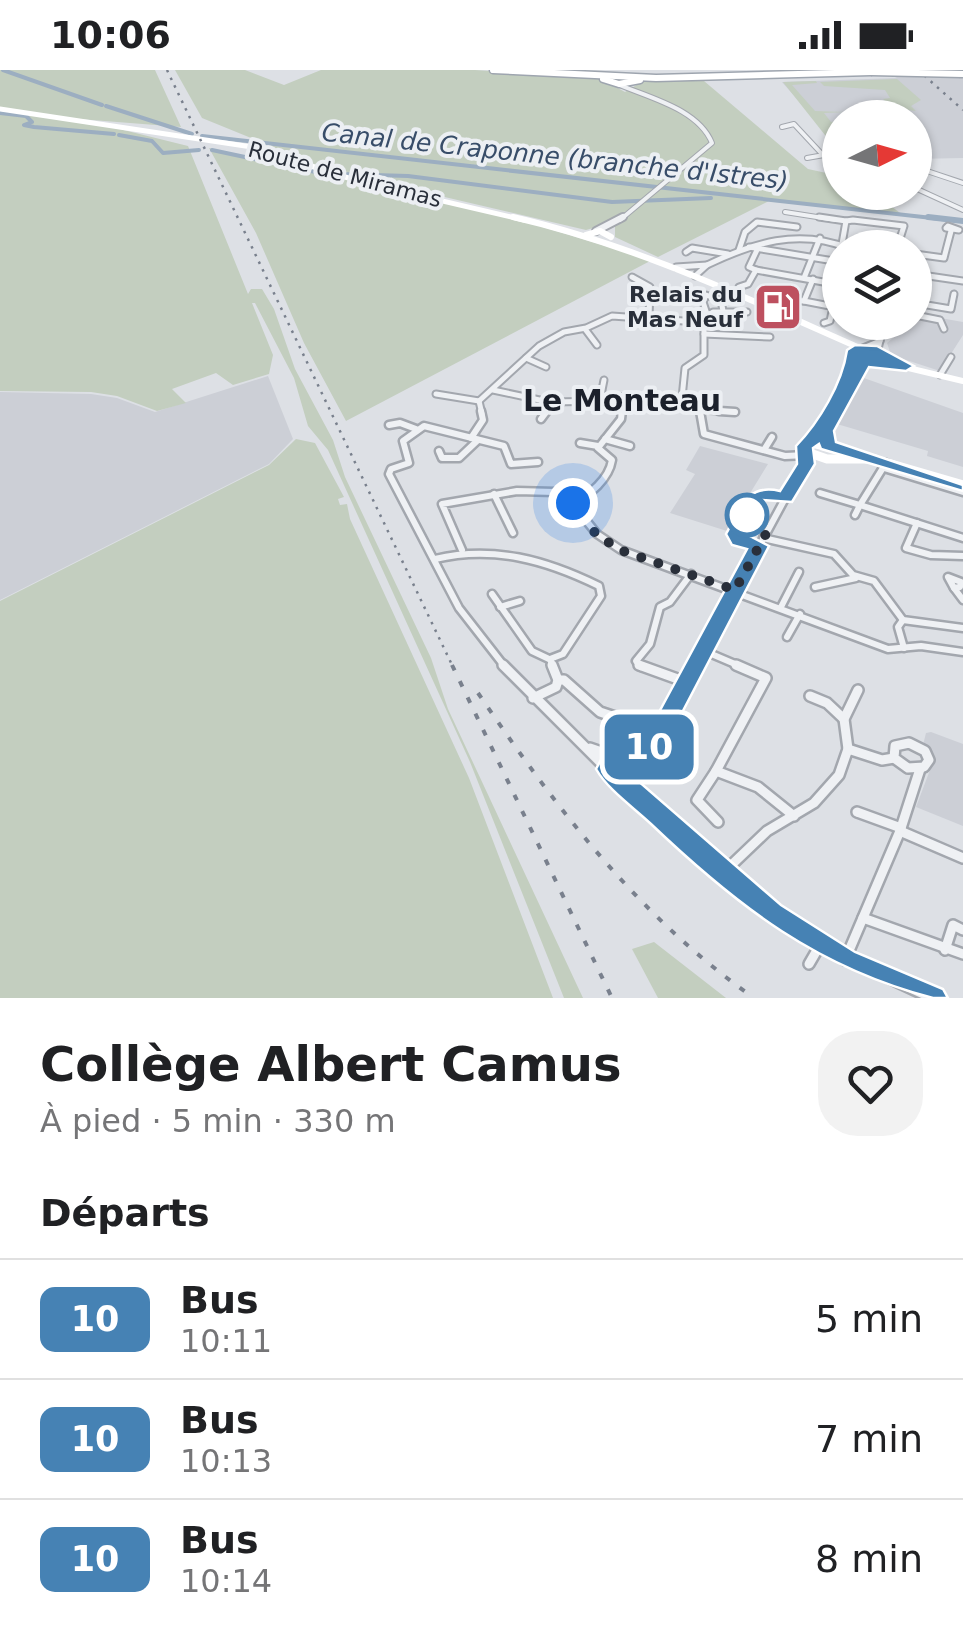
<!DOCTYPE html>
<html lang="fr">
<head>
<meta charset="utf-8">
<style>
  :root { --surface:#fff; --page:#f2f2f2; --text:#202124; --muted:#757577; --line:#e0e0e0 }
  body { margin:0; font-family:"DejaVu Sans",sans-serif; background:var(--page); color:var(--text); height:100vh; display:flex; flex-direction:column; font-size:38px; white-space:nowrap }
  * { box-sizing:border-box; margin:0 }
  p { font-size:32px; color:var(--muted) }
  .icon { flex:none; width:55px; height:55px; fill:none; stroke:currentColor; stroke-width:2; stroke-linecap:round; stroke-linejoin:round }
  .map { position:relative; height:928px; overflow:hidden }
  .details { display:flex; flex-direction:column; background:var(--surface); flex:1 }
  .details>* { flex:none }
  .badge { padding:0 20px; border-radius:15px; font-size:35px; line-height:65px }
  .needle { width:65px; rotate:85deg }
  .fabs { position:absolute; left:822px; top:30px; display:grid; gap:20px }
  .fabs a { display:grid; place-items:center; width:110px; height:110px; border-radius:50%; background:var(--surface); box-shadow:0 2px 8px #0004; font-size:50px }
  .you { position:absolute; width:50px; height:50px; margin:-25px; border:8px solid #fff; border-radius:50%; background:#1a73e8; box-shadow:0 0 0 15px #1a73e833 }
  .map>.badge { position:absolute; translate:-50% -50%; box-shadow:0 0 0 5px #fff }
  h2 { padding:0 40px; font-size:38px; line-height:90px }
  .round { display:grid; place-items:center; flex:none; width:105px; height:105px; border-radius:40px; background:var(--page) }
  .overview { display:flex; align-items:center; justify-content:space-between; height:170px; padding:0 40px }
  h1 { font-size:48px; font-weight:700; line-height:75px }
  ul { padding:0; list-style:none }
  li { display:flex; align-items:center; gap:30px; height:120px; padding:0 40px; border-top:2px solid var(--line) }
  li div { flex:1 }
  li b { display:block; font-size:38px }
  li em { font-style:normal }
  li .badge { min-width:110px; font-weight:700; text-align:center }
  .status { display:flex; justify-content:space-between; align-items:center; height:70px; padding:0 50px; background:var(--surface); direction:ltr }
  .status svg { height:28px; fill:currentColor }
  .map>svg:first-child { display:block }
  .built { fill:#cccfd6 }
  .green { fill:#c3cebf }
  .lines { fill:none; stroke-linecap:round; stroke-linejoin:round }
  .canal-far1 { stroke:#9caec1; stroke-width:4 }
  .canal { stroke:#9caec1; stroke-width:6 }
  .minor-far3-casing { stroke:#a3a7ae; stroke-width:6 }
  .minor-far2-casing { stroke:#a3a7ae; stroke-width:9 }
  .minor-far1-casing { stroke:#a3a7ae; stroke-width:11 }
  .minor-casing { stroke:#a3a7ae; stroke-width:14 }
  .tertiary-far1-casing { stroke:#a3a7ae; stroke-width:6 }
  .tertiary-casing { stroke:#a3a7ae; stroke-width:10 }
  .primary-casing { stroke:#9ea5af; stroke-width:9 }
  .minor-far3 { stroke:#eff1f4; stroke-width:4 }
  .minor-far2 { stroke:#eff1f4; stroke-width:5 }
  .minor-far1 { stroke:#eff1f4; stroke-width:6 }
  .minor { stroke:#eff1f4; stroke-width:9 }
  .tertiary-far1 { stroke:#eff1f4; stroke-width:4 }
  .tertiary { stroke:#eff1f4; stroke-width:6 }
  .secondary-far2 { stroke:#fff; stroke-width:5 }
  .secondary-far1 { stroke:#fff; stroke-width:6 }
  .secondary { stroke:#fff; stroke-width:9 }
  .primary { stroke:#fff; stroke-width:6 }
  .rail-far1 { stroke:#79808d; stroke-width:2.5; stroke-dasharray:2.5 6; stroke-linecap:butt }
  .rail { stroke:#79808d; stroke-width:4; stroke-dasharray:6 12; stroke-linecap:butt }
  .primary-bridge-casing { stroke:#9ea5af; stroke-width:9; stroke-linecap:butt }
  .primary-bridge { stroke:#fff; stroke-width:6 }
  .line { fill:#4682b4; stroke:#fff; stroke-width:2.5 }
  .walk { stroke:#292f3a; stroke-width:10; stroke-dasharray:0 18 }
  .stop-dot { fill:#fff; stroke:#4682b4; stroke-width:5 }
  .labels { text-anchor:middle; stroke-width:8; stroke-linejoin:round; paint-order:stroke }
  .far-street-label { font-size:22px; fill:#292f3a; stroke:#eceff3 }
  .far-poi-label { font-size:22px; font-weight:bold; fill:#292f3a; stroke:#eceff3; text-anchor:end }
  .far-water-label { font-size:25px; font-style:italic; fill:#384d69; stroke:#eceff3 }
  .neighbourhood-label { font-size:30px; font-weight:bold; fill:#1b202b; stroke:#eceff3 }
</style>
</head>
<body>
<div class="status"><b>10:06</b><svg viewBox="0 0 49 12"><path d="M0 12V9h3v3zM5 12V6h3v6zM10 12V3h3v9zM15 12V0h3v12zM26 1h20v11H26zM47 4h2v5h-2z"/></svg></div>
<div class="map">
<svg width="963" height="928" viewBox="0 0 963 928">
  <rect width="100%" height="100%" fill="#dde0e5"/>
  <!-- built -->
  <g class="built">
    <polygon points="881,0 963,0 963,88 915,89 915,48 840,48 840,78 782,12 897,8"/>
    <polygon points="917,244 963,252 963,265 940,301 891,285 887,273 900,262 897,253 915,252"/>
    <polygon points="268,306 293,369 269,394 0,530 0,322 91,324 117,328 155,342"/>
    <polygon points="861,307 963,343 963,397 927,386 928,381 837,354"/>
    <polygon points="700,376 768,394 727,461 670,443 695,404 686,400"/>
    <polygon points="931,662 963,674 963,756 916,737 933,692 923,675 926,663"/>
  </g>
  <!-- green -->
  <g class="green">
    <polygon points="0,0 155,0 181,57 79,49 188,76 248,224 251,219 262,219 274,239 295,299 333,370 345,407 431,588 448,639 583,928 564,928 470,692 328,380 308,356 294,308 255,233 252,233 273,285 269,304 233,315 216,303 172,319 186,333 157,341 117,326 91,322 0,321"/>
    <polygon points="175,0 245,0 284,15 321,0 475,0 601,9 625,22 643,11 704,11 808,99 840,106 840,122 874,123 904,146 769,131 658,187 615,167 615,152 586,160 329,100 202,48"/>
    <polygon points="897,9 921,30 911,36 916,41 892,38 883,29 890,28 885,20 824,16 820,12"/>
    <polygon points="816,11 817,13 792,15 815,41 845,42 824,43 831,52 840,51 840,84 783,12"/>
    <polygon points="209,78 523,151 652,190 346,351 304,273 256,163"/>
    <polygon points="296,369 315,373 344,427 338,429 340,435 347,434 350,449 469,708 553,928 0,928 0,531 269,395"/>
    <polygon points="654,872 726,928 658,928 632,879"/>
  </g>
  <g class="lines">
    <!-- canal-far1 -->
    <g class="canal-far1">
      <polyline points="3,0 102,35"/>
      <polyline points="106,36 192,64"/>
      <polyline points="0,43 26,46 32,52 24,55 34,57 114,64"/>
      <polyline points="119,65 152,71 163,83 199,80"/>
      <polyline points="202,66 950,150"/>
      <polyline points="212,80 334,106"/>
      <polyline points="340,104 408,106 612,132 711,128"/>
    </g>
    <!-- canal -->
    <polyline class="canal" points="928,147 963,151"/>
    <!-- minor-far3 casing -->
    <g class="minor-far3-casing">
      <g id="minor-far3">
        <polyline points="782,57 794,54 821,83 840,94"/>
        <polyline points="807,88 824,85"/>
        <polyline points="915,97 963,113"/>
        <polyline points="915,118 963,140"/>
        <polyline points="785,142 836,150"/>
      </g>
    </g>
    <!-- minor-far2 casing -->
    <g class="minor-far2-casing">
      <g id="minor-far2">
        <polyline points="819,147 846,151"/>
        <polygon points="948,156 959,160 946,158"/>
        <polyline points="842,174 846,151 853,150 904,156 897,178"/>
        <polyline points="749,177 840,192"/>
        <polyline points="739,180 745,162 757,152 797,157"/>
        <polyline points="686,182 692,178 728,184"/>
        <polyline points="915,184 944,188 951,161"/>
        <path d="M 707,195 C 753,173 798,158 848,178"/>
        <polyline points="676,197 707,195 695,206"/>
        <polyline points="756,200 840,215"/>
        <polyline points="915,204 963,211"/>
        <polyline points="632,207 650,217 649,248"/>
        <polyline points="804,208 820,168"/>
        <polyline points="813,209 804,231 840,238"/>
        <polyline points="739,217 748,214 756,200 749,197 757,180"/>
        <polyline points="915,226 918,216"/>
        <polyline points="789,230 804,231"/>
        <polyline points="915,233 951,239 954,224"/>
        <polyline points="707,244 703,232 706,225 721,230 723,241"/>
        <polyline points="915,245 940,250 944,259"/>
        <polyline points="698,252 713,242 747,242"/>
        <polyline points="824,253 830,251 833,237"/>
        <polyline points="585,259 597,275"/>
        <polyline points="704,264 770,267"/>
        <polyline points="880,271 885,252"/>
        <polyline points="863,278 880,271 877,283"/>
        <polyline points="526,288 546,297"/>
        <polyline points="940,305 951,287"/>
        <polyline points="493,320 549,332 615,331"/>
        <polyline points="436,324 479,331"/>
        <circle cx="622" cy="332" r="5.5"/>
        <polyline points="682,328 685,298 704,285 704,256 698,252"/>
        <polyline points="600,330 604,310"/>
        <polyline points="479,331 539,276 564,262 586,258 612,246 698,252"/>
        <polyline points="479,331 482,344"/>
        <polyline points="629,331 682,328 699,338 700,344"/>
        <polyline points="700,340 735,342"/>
        <polyline points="545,344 554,332"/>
        <polyline points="621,344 622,335"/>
      </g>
    </g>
    <!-- minor-far1 casing -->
    <g class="minor-far1-casing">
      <g id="minor-far1">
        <polyline points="700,341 704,364 785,386 807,385"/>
        <polyline points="719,341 735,342"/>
        <polyline points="541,349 547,341"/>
        <polyline points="389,355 400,353 416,359"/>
        <polyline points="471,368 483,350 481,341"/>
        <polyline points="605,369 630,376"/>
        <polyline points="580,373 598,376"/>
        <polyline points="764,380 772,367"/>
        <polyline points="439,381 442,388 459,388 478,370"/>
        <polyline points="886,393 860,435 963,468"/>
        <polyline points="884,398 963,422"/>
        <polyline points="820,423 860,435 855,445"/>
        <polyline points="494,424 513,463"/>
        <path d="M 573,433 C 590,425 609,409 612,390 L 598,378 L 621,349 L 622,341"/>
        <polyline points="917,453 906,478 931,485 963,486"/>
        <polyline points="763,468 834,484 853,505 874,511 903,550 963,558"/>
        <polyline points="462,480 442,434 517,421 555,422 568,428 597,464 621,480 888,579 921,576 963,582"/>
        <path d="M 435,489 C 493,475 546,490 599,516 L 601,526 L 563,584 L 550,589 L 553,597"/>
        <polygon points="948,507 961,512 960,517 954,518"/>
        <polyline points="815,517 856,508"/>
        <polyline points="954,518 963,530"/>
        <polyline points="492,524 532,581 549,589"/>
        <polyline points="500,537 520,531"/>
        <polyline points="781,537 799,502"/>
        <polyline points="903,550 898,557 904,578"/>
        <polyline points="787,567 800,544"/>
        <polyline points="702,580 742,597"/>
        <polyline points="505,597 459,538 389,404 391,399 409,393 403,371 424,356 504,376 511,394 538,392"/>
        <polyline points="641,597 636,591 650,574 660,537 670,532 691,504"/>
        <polyline points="694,597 808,386"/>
      </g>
    </g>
    <!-- minor casing -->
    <g class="minor-casing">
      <g id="minor">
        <polyline points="503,595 609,701"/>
        <polyline points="639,595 686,612"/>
        <polyline points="736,595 766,608 716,701 758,717 794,746"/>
        <polyline points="558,610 564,610 600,642 618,648"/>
        <polyline points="810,626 827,633 844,649"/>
        <polyline points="533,628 556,617 558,610 552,595"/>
        <polygon points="909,673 925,681 929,690 924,697 908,698 894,688 895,676"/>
        <path d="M 653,675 L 614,689 L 609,695 L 610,703 C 710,793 807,876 933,928"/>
        <polyline points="590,678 616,687"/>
        <polyline points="848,679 882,690 894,688"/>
        <polyline points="639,700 696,595"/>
        <polyline points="716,701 697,730 718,752"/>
        <polyline points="619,709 632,709 638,704 636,692 624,687"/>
        <polyline points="857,742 901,758"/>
        <polyline points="900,761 963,788"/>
        <polyline points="723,803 767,761 814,733 839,705 848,679 844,649 858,620"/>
        <polyline points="863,848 963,884"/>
        <polyline points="945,880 953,855 963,860"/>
        <polyline points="845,890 900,761 920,699"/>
        <polyline points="809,894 820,875"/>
      </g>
    </g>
    <!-- tertiary-far1 casing -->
    <g class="tertiary-far1-casing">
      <path id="tertiary-far1" d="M 615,13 C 646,27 698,38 712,73 L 620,150"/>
    </g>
    <!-- tertiary casing -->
    <g class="tertiary-casing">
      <polyline id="tertiary" points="596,161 623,147"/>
    </g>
    <!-- primary casing -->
    <g class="primary-casing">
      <g id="primary">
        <polyline points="493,0 656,8 871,2"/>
        <polyline points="603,9 619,14 640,10"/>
      </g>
    </g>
    <!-- minor-far3 -->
    <use href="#minor-far3" class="minor-far3"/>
    <!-- minor-far2 -->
    <use href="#minor-far2" class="minor-far2"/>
    <!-- minor-far1 -->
    <use href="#minor-far1" class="minor-far1"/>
    <!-- minor -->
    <use href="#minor" class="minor"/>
    <!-- tertiary-far1 -->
    <use href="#tertiary-far1" class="tertiary-far1"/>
    <!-- tertiary -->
    <use href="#tertiary" class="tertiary"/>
    <!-- secondary-far2 -->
    <polyline class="secondary-far2" points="0,39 252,77 361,112 524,150"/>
    <!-- secondary-far1 -->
    <g class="secondary-far1">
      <path d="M 513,147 C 635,175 746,228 860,278"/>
      <polyline points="586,165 600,161 611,167"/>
      <polyline points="855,280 867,279 878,284"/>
      <polyline points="854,285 963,311"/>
      <polyline points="827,344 855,286"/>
      <polyline points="836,344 867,291"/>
    </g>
    <!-- secondary -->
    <g class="secondary">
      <polyline points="828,341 815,369 804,381 827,389 875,389"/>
      <polyline points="812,373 850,382"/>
      <polyline points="828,375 826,361 838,341"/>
      <polyline points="874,389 963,415"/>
    </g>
    <!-- primary -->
    <use href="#primary" class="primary"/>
    <!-- rail-far1 -->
    <g class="rail-far1">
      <polyline points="167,0 453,597"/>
      <polyline points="887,0 898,6"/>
      <polyline points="918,0 963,40"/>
      <polyline points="952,0 963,10"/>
    </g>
    <!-- rail -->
    <g class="rail">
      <polyline points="452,595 612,928"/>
      <path d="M 478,623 C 557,739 638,846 754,928"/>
    </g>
    <!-- primary-bridge casing -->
    <g class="primary-bridge-casing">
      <polyline id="primary-bridge" points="871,2 963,4"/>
    </g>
    <!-- primary-bridge -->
    <use href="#primary-bridge" class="primary-bridge"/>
  </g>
  <!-- line -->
  <path class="line" d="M 855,275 L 877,276 L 914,296 L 906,301 L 869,297 L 834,361 L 836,372 L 963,415 L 963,421 L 821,379 L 819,374 L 813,378 L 815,394 L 792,432 L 763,430 L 746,464 L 769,476 L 662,681 L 622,697 L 781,835 L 855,882 L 943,919 L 948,928 L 933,928 C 818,898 739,838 651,754 C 633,737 608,720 596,699 L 605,682 L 645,668 L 747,479 L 732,475 L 726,464 C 740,439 746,413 780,421 L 797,394 L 796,376 C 819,352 842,314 847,280 Z"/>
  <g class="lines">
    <!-- walk -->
    <polyline class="walk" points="573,433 596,464 620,480 735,520 768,460 747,445"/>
  </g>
  <!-- icons -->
  <defs>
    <g id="fuel-square" transform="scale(2.5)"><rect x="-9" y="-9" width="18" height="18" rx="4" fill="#bd505f" stroke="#eceff3"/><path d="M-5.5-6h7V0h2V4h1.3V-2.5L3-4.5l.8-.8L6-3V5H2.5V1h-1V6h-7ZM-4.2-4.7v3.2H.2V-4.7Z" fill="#fff"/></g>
  </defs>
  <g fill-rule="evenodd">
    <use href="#fuel-square" x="778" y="237"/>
  </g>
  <!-- markers -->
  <circle class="stop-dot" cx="747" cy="445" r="20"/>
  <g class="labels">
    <!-- far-street labels -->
    <g class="far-street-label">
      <text transform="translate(345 104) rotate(15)" y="8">Route de Miramas</text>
    </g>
    <!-- far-poi labels -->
    <g class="far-poi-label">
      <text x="743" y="232">Relais du<tspan x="743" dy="25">Mas Neuf</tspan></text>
    </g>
    <!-- far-water labels -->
    <g class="far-water-label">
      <text transform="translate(555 86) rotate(6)" y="9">Canal de Craponne (branche d'Istres)</text>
    </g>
    <!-- neighbourhood labels -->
    <g class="neighbourhood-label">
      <text x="622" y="341">Le Monteau</text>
    </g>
  </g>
</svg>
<div class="fabs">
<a><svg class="needle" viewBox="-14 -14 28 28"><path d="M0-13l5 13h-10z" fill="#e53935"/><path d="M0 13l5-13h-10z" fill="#757577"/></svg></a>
<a><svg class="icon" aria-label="layers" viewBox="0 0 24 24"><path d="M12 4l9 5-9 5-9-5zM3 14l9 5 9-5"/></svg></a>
</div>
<div class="you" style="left:573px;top:433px"></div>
<b class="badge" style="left:649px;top:677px;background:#4682b4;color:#fff">10</b>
</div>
<section class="details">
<div class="overview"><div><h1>Collège Albert Camus</h1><p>À pied · 5 min · 330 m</p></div><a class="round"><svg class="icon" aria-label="heart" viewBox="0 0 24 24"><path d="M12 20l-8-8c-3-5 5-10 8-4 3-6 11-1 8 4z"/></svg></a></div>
<h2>Départs</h2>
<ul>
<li><span class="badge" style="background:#4682b4;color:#fff">10</span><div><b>Bus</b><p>10:11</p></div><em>5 min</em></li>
<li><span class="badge" style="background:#4682b4;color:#fff">10</span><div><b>Bus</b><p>10:13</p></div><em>7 min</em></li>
<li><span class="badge" style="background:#4682b4;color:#fff">10</span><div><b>Bus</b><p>10:14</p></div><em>8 min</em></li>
</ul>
</section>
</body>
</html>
